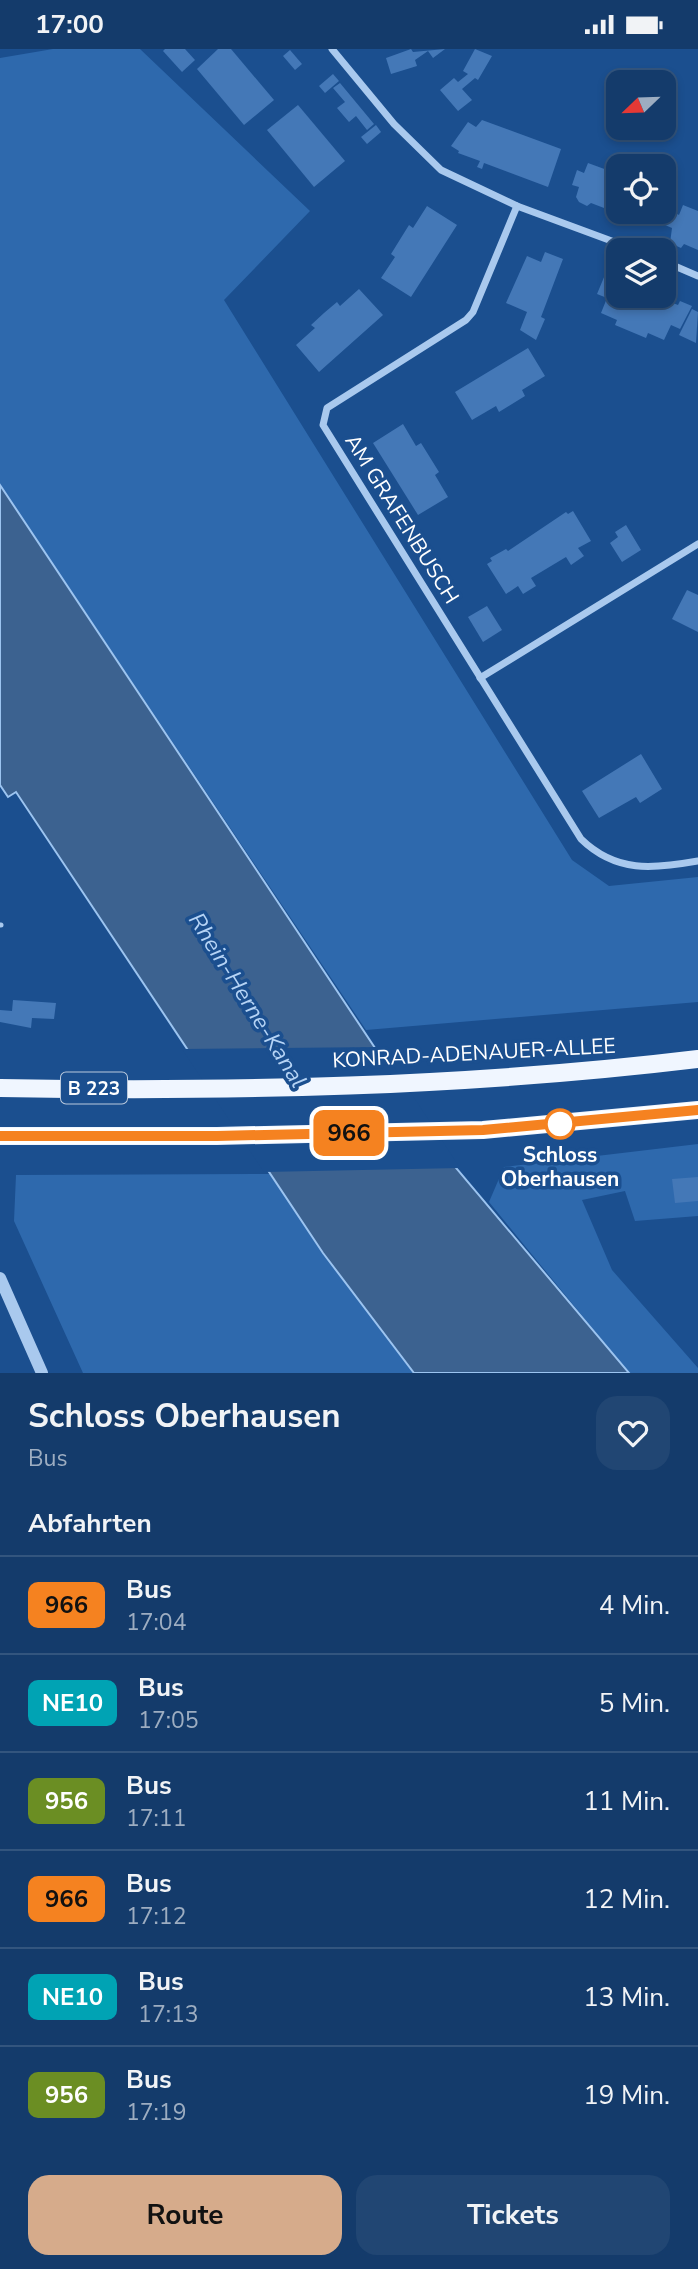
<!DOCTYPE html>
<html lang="de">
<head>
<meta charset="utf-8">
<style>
  :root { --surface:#143b6b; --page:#214673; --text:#f1f3f6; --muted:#9dadc1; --line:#33557e; --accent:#d6ab8b }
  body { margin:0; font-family:"Nunito Sans",sans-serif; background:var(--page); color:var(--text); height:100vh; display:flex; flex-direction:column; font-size:26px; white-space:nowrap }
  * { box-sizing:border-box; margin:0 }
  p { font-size:23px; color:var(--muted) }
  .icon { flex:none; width:38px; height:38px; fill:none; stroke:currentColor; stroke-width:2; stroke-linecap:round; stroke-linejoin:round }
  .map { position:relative; height:1324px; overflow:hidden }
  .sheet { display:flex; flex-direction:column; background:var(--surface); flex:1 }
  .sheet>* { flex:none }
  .badge { padding:0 14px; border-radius:10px; font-size:24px; line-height:46px }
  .needle { width:46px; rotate:247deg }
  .fabs { position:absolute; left:606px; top:21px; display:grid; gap:14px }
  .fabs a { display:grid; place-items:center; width:70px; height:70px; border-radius:14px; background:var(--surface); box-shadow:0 4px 10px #0003,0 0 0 2px var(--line); font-size:35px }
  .map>.badge { position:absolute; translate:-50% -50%; box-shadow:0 0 0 4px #fff }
  h2 { padding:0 28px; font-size:26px; line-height:63px }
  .round { display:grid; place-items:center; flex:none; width:74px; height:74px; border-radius:21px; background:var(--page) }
  .headline { display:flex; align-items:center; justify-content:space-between; height:119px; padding:0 28px }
  h1 { font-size:33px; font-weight:700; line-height:52px }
  .action { display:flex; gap:14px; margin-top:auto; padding:14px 28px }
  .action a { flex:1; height:80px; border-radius:21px; background:var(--accent); color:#111; font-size:28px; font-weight:700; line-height:80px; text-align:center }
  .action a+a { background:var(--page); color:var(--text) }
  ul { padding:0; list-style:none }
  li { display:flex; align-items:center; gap:21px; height:98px; padding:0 28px; border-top:2px solid var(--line) }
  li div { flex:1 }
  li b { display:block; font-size:26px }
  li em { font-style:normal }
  li .badge { min-width:77px; font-weight:700; text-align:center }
  .status { display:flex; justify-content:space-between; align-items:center; height:49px; padding:0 35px; background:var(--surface); direction:ltr }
  .status svg { height:19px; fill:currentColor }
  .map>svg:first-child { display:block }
  .green { fill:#2e69ad }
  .water { fill:#3c6290; stroke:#9cc4f0; stroke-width:2 }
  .pier { fill:#1b4f8f }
  .building { fill:#4478b7 }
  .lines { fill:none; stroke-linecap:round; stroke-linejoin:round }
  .service { stroke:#a9c9ee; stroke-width:5 }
  .minor { stroke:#a9c9ee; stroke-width:7 }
  .tertiary { stroke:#a9c9ee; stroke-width:12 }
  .primary { stroke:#f0f6ff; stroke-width:18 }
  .line-casing { stroke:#fff; stroke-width:16 }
  .line { stroke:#f58220; stroke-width:10 }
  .stop-dot { fill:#fff; stroke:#f58220; stroke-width:3.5 }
  .labels { text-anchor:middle; stroke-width:7; stroke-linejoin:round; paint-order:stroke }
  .shield { fill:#1b4f8f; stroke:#bbcadd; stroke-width:2 }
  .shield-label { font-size:19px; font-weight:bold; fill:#fff }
  .street-label { font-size:21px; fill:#fff; stroke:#1b4f8f }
  .stop-label { font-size:21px; font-weight:bold; fill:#fff; stroke:#1b4f8f }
  .water-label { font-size:23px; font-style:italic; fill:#b5d3f5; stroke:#1b4f8f }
</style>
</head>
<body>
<div class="status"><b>17:00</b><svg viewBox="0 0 49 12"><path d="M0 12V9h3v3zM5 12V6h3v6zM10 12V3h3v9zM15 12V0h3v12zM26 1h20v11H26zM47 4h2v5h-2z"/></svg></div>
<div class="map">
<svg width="698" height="1324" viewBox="0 0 698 1324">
  <rect width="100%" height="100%" fill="#1b4f8f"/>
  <!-- green -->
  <g class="green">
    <polygon points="53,0 140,0 310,162 224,251 572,811 609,837 698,828 698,953 366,981 0,436 0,9"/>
    <polygon points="698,1095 698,1167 635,1172 625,1142 582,1151 612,1221 698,1319 698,1324 629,1324 489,1153 504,1118"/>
    <polygon points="270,1125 323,1204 414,1324 83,1324 14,1172 16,1126"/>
  </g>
  <!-- water -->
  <polygon class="water" points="0,436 451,1113 629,1324 414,1324 323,1204 16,743 8,748 0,736"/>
  <!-- pier -->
  <polygon class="pier" points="381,998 460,1119 264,1123 182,1000"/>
  <!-- building -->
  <g class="building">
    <polygon points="165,0 185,0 195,11 182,23 163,2"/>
    <polygon points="218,0 231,0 274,51 244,76 197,20"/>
    <polygon points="411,0 413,3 445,0 433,9 428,2 415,11 417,17 391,25 386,9"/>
    <polygon points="475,0 492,7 478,31 475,29 462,40 472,51 458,62 440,41 454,29 458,33 468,25 463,22"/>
    <polygon points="290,1 302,15 295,21 283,7"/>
    <polygon points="333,25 339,32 325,44 319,37"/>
    <polygon points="340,34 374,75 367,81 356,67 349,73 337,59 345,53 333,39"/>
    <polygon points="298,56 345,112 314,138 267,81"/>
    <polygon points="482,71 561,100 548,138 484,114 482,120 477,118 480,112 458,104 459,102 451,97 468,73 476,78"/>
    <polygon points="376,76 381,83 367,95 361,88"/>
    <polygon points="588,114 618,125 618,163 637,163 634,170 627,172 619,169 617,164 591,154 587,157 579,153 576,148 579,138 572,136 577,121 584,124"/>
    <polygon points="683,156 698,162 698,201 684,195 681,199 670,194 672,179 665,176 672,162 679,166"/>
    <polygon points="427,157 457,176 411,248 381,229 395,208 391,205 409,176 413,179"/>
    <polygon points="545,203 563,210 541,268 545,270 536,291 520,281 527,263 506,254 527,207 541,213"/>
    <polygon points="607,221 617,226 618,247 641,247 660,255 663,250 678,256 680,252 692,257 680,280 671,276 664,291 648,284 646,289 615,276 617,271 601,264 607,249 597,245"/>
    <polygon points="359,240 383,266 319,323 296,296 315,279 311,276 324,264 337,253 340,257"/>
    <polygon points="692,260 698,263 696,294 679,286"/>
    <polygon points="528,299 545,327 522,341 525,347 499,363 496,357 472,371 455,343"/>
    <polygon points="403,375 416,397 421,394 439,423 435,426 448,448 418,466 373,394"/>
    <polygon points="573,462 591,492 578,499 584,507 571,516 566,508 531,529 536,537 523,545 518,537 506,545 487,515 492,512 490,509 506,500 508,502 566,463 568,465"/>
    <polygon points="626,476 641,501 622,513 610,494 618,488 615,483"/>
    <polygon points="687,541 698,546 698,583 672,570"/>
    <polygon points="487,557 502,581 483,593 468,568"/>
    <polygon points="641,705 662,740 640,754 636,748 599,769 582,742"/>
    <polygon points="13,951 56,954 54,970 32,969 31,979 0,973 0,961 12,962"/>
    <polygon points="698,1128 698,1152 675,1154 672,1130"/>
  </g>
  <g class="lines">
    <!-- service -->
    <polyline class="service" points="0,876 1,876"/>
    <!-- minor -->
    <g class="minor">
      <polyline points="332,0 394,75 441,121 517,157 636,201"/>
      <path d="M 517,157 L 473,263 L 466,271 L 327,359 L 323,376 L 581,790 C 616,824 653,820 698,812"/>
      <polyline points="663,212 698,227"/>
      <polyline points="480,629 698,495"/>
    </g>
    <!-- tertiary -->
    <polyline class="tertiary" points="0,1229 42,1324"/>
    <!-- primary -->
    <g class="primary">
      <path d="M 0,1039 C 232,1043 467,1038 698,1010"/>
      <polyline points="0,1087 217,1087 483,1081 698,1061"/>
    </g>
  </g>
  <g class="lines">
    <!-- line casing -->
    <g class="line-casing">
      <polyline id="line" points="0,1087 217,1087 483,1081 698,1061"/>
    </g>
    <!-- line -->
    <use href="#line" class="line"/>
  </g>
  <!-- markers -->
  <circle class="stop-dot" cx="560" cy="1075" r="14"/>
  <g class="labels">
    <!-- shield labels -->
    <rect class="shield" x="61" y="1023.5" width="66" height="31" rx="5"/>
    <g class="shield-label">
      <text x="94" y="1046">B 223</text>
    </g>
    <!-- street labels -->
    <g class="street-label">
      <text transform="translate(402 470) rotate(58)" y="7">AM GRAFENBUSCH</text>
      <text transform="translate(474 1004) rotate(-3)" y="7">KONRAD-ADENAUER-ALLEE</text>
    </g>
    <!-- stop labels -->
    <g class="stop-label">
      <text x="560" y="1113">Schloss<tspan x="560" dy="24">Oberhausen</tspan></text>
    </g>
    <!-- water labels -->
    <g class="water-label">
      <text transform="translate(248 951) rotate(58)" y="8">Rhein-Herne-Kanal</text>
    </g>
  </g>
</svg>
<div class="fabs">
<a><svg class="needle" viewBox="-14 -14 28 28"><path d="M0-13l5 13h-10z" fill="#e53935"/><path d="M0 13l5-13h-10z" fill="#9dadc1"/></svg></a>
<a><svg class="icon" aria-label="locate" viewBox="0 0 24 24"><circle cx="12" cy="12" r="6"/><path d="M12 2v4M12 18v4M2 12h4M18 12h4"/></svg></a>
<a><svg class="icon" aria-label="layers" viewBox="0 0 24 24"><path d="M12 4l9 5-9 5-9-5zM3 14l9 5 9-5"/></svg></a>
</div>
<b class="badge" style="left:349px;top:1084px;background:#f58220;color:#111">966</b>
</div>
<section class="sheet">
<div class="headline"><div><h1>Schloss Oberhausen</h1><p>Bus</p></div><a class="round"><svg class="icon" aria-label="heart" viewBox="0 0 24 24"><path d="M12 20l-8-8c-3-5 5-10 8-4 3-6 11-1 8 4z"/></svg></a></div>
<h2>Abfahrten</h2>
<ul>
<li><span class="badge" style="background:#f58220;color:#111">966</span><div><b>Bus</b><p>17:04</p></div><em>4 Min.</em></li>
<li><span class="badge" style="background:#00a3b4;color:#fff">NE10</span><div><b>Bus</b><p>17:05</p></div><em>5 Min.</em></li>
<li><span class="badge" style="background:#6b8e23;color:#fff">956</span><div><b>Bus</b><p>17:11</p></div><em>11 Min.</em></li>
<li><span class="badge" style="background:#f58220;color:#111">966</span><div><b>Bus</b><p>17:12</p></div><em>12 Min.</em></li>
<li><span class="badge" style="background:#00a3b4;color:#fff">NE10</span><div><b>Bus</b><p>17:13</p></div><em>13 Min.</em></li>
<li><span class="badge" style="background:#6b8e23;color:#fff">956</span><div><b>Bus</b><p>17:19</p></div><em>19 Min.</em></li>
</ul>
<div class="action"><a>Route</a><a>Tickets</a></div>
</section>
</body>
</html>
